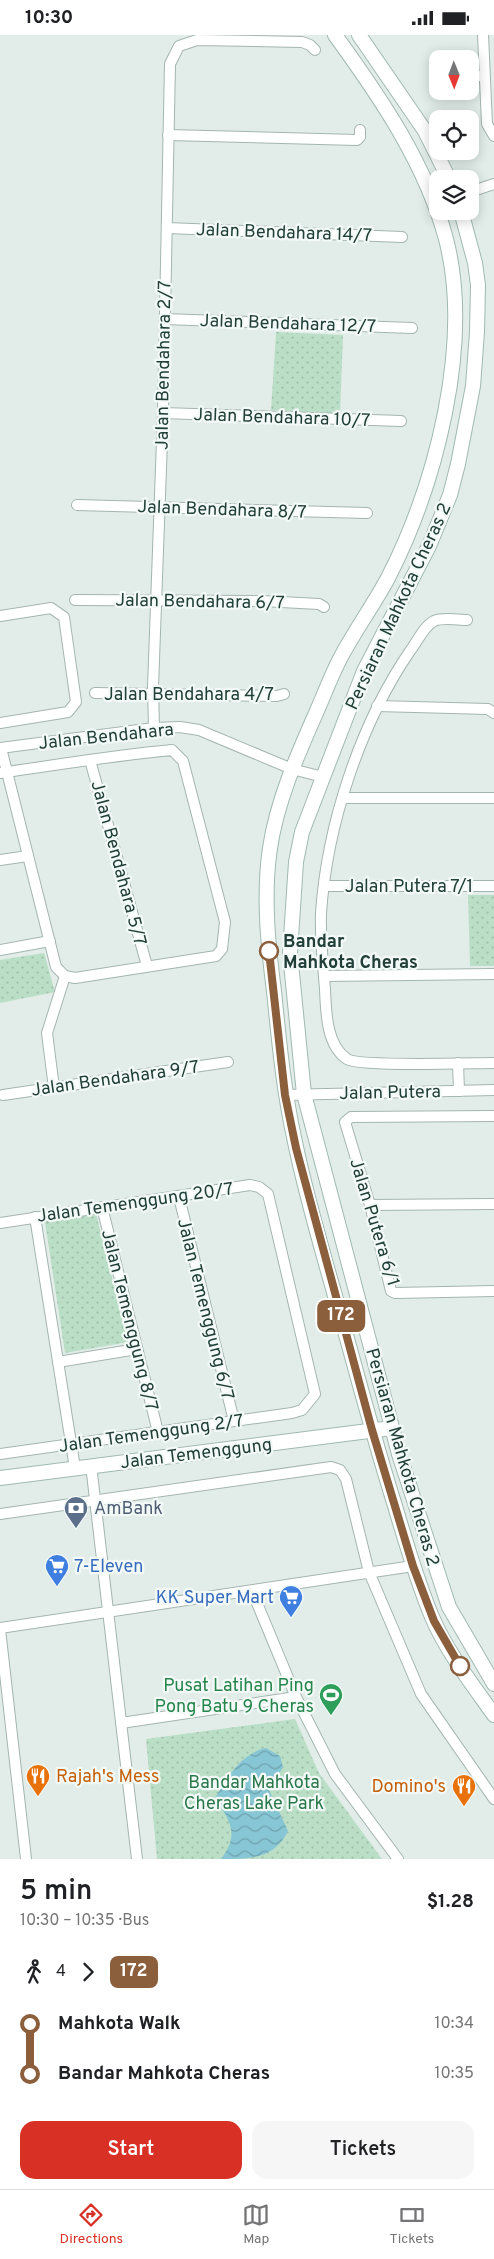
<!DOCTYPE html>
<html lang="en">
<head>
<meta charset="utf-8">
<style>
  :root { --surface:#fff; --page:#f6f6f6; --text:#202124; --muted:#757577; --line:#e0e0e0; --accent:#d93025 }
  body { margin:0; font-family:Overpass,sans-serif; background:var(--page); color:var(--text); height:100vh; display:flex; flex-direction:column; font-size:19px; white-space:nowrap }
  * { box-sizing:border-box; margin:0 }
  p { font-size:16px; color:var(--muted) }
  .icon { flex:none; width:28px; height:28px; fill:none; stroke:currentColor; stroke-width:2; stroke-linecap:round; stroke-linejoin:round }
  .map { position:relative; height:1824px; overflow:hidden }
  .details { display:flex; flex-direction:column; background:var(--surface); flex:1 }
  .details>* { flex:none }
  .badge { padding:0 10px; border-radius:8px; font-size:18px; line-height:32px }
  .needle { width:32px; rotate:179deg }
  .buttons { position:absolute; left:429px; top:15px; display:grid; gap:10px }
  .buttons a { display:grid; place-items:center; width:50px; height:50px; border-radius:10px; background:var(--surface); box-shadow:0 2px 12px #0003; font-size:25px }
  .map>.badge { position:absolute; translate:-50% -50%; box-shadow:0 0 0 2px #fff }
  .legs { display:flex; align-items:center; gap:8px; height:55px; padding:0 20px; font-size:16px }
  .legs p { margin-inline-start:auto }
  .head { display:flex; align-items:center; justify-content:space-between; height:85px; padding:0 20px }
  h1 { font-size:28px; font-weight:600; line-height:38px }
  .action { display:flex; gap:10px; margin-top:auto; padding:10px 20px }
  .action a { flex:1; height:58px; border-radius:15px; background:var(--accent); color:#fff; font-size:20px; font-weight:600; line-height:58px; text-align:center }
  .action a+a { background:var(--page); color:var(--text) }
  ul { padding:0 20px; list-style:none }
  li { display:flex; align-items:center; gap:18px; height:50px; font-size:19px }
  li i { display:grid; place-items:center; width:8px; height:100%; margin:0 6px; background:currentColor }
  li i::after { content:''; width:12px; height:12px; margin:-6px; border:4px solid; border-radius:50%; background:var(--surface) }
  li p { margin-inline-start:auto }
  li:first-child i { background:linear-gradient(#0000 50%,currentColor 0) }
  li:last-child i { background:linear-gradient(currentColor 50%,#0000 0) }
  .status { display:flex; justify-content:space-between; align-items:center; height:35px; padding:0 25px; background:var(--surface); direction:ltr }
  .status svg { height:14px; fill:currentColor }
  .dock { display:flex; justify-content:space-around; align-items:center; height:70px; border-top:1px solid var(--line); background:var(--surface); font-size:14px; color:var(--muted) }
  .dock a { display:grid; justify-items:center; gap:2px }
  .dock .active { color:var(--accent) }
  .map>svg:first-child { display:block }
  .grass { fill:url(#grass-dots) }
  .water { fill:url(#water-waves) }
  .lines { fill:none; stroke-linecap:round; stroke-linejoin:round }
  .street-casing { stroke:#a4b5b0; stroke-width:12 }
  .secondary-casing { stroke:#a0b9b1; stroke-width:16 }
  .street { stroke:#fff; stroke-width:10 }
  .secondary { stroke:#fff; stroke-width:14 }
  .line-1-casing { stroke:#fff; stroke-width:11 }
  .line-1 { stroke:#8b5e3c; stroke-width:8 }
  .stop-1-dot { fill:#fff; stroke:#8b5e3c; stroke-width:2.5 }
  .labels { text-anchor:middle; stroke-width:4.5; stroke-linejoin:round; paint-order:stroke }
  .street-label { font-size:18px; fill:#213f38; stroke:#f3f9f6 }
  .stop-label { font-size:18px; font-weight:bold; fill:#213f38; stroke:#f3f9f6; text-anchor:start }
  .service-label { font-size:18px; fill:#4e5e75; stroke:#f3f9f6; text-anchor:start }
  .shop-label { font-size:18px; fill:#366cbe; stroke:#f3f9f6; text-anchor:start }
  .leisure-label { font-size:18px; fill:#27864d; stroke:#f3f9f6; text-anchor:end }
  .food-label { font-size:18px; fill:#c56008; stroke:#f3f9f6; text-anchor:start }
  .park-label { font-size:18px; fill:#29784b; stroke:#f3f9f6 }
</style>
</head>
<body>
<div class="status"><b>10:30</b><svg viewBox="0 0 49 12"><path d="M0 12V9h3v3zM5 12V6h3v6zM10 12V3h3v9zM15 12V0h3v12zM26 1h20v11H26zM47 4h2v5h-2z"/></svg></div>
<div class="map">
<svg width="494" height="1824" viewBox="0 0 494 1824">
  <defs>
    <pattern id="grass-dots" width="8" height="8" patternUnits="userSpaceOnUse" patternTransform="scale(1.25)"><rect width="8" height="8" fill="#badfc6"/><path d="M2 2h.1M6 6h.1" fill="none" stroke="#a0c0ab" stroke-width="1.8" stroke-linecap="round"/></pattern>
    <pattern id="water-waves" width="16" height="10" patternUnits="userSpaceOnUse" patternTransform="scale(1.25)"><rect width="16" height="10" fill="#87c6d5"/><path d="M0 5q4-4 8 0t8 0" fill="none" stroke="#6ea2ae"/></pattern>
  </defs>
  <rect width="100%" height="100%" fill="#e2ede9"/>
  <!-- grass -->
  <g class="grass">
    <polygon points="276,297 343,300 340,379 271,375"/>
    <polygon points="468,860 494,860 494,931 470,931"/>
    <polygon points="44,918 55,957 0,968 0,925"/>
    <polygon points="96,1179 128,1307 65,1318 45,1187"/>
    <polygon points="295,1684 319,1738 382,1824 157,1824 146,1704"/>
  </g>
  <!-- water -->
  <path class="water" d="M 266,1713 L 280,1721 L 283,1732 L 269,1755 L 288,1796 C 274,1824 251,1824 221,1824 C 240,1799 230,1786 215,1763 C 228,1742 240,1719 266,1713 Z"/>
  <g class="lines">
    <!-- street casing -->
    <g class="street-casing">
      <g id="street">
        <polyline points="483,0 487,89 494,101"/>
        <polyline points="435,39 438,39"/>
        <polyline points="470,41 484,41"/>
        <polyline points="168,100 357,105 360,102 360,95"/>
        <polyline points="470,157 494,149"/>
        <polyline points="167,193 402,202"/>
        <polyline points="164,284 412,293"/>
        <polyline points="163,378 401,386"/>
        <polyline points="77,470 367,478"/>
        <polyline points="75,565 262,566 319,569 324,572"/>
        <polyline points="0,581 51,573 64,582 76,667 68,677 0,688"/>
        <path d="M 467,585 C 458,585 443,582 434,586 C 424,591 417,607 410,616 C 360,689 327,790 321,878 C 320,903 323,929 325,954 C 326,976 326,1010 347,1024 C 359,1032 472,1028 494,1028"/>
        <polyline points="95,658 277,661 284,659"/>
        <polyline points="377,671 488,674 494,678"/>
        <polyline points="154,693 153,652 163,378 170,29 179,11 197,5 302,7 310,10 315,15"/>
        <polyline points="0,713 154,693 180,692 199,695 292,734 323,742"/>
        <polyline points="90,725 147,931"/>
        <path d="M 0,738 L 7,737 C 62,729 117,720 172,715 L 183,726 L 225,887 L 222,914 L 216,921 L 75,943 L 65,941 L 56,932 C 38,859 20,786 1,713"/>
        <polyline points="344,763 494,763"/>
        <polyline points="0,825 28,821"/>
        <polyline points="325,851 494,851"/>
        <polyline points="0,915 50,906"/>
        <polyline points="324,941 494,939"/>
        <polyline points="458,1028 459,1056"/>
        <polyline points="54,1053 47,998 65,941"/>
        <polyline points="3,1060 228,1027"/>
        <polyline points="285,1060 494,1055"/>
        <polyline points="494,1081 351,1082 345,1087 370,1170 391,1256 395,1258 494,1256"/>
        <polyline points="179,1162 234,1386"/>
        <polyline points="370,1170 494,1169"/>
        <polyline points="102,1172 158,1397"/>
        <polyline points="35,1182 75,1433"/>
        <polyline points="0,1188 250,1150 259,1152 268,1159 315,1359 302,1375 292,1378 0,1419"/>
        <polyline points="58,1327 137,1314"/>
        <polyline points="91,1430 137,1824"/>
        <polyline points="0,1479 331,1432 340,1435 346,1444 369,1537 421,1659 494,1764"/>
        <polyline points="252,1556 296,1662 335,1739 398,1824"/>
        <polyline points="0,1593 413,1531"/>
        <polyline points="0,1594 26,1824"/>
        <polyline points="121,1688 296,1662"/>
      </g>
    </g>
    <!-- secondary casing -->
    <g class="secondary-casing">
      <g id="secondary">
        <path d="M 335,0 C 380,62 426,129 446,204 C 473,308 436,449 388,543 C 374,569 356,594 342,620 C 332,638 325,658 316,678 C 297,721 277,766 270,813 C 263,860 268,910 274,956 C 279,1007 284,1058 295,1107 C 309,1175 330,1241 348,1307 C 363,1362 378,1417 395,1471 C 406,1508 417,1546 432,1582 C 447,1617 472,1649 494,1680"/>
        <polyline points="359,0 425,96 449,144"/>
        <polyline points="461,176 475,228 478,250 477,297 473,351 458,429 450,460 429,511 364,636 302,797 296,827 290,918 304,1059 399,1419 449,1572 494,1649"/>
        <polyline points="0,1443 392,1393"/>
      </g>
    </g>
    <!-- street -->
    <use href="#street" class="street"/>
    <!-- secondary -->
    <use href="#secondary" class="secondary"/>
  </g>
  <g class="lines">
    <!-- line-1 casing -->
    <g class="line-1-casing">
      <polyline id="line-1" points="269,916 285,1060 296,1113 372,1395 413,1531 434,1586 460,1631"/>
    </g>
    <!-- line-1 -->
    <use href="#line-1" class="line-1"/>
  </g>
  <!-- icons -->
  <defs>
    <g id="bank-pin" transform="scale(1.25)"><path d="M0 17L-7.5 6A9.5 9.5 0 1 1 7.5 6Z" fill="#5c6f8a" stroke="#f3f9f6"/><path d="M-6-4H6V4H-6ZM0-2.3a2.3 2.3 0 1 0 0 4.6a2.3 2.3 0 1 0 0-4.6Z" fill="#fff"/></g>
    <g id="supermarket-pin" transform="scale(1.25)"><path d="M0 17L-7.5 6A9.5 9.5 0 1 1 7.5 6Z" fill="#3f7fe0" stroke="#f3f9f6"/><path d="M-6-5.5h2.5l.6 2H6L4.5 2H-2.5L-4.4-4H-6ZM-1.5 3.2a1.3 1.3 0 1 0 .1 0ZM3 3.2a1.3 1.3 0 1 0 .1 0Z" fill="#fff"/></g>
    <g id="stadium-pin" transform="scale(1.25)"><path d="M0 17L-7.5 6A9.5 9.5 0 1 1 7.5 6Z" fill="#2e9e5b" stroke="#f3f9f6"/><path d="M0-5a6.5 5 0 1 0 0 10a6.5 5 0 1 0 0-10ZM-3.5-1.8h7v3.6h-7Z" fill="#fff"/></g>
    <g id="restaurant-pin" transform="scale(1.25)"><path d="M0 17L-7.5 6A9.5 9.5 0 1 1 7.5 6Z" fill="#e8710a" stroke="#f3f9f6"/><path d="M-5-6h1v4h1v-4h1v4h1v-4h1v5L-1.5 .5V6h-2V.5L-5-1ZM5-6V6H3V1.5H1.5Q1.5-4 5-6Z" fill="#fff"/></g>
  </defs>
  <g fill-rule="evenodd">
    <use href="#bank-pin" x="76" y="1473"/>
    <use href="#supermarket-pin" x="57" y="1531"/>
    <use href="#supermarket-pin" x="291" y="1562"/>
    <use href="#stadium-pin" x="331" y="1660"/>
    <use href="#restaurant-pin" x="38" y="1741"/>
    <use href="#restaurant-pin" x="464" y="1751"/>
  </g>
  <!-- markers -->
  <g class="stop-1-dot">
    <circle cx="269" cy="916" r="9"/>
    <circle cx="460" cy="1631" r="9"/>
  </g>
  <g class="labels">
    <!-- street labels -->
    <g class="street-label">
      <text transform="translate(284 197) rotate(2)" y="6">Jalan Bendahara 14/7</text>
      <text transform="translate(288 288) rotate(2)" y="6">Jalan Bendahara 12/7</text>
      <text transform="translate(163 330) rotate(-89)" y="6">Jalan Bendahara 2/7</text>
      <text transform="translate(282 382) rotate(2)" y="6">Jalan Bendahara 10/7</text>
      <text transform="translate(222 474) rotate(2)" y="6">Jalan Bendahara 8/7</text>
      <text transform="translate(200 566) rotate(1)" y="6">Jalan Bendahara 6/7</text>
      <text transform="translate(398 571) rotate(-65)" y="6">Persiaran Mahkota Cheras 2</text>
      <text x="189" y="665">Jalan Bendahara 4/7</text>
      <text transform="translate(106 701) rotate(-6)" y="6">Jalan Bendahara</text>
      <text transform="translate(119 828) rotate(75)" y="6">Jalan Bendahara 5/7</text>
      <text x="409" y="857">Jalan Putera 7/1</text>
      <text transform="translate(115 1043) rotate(-8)" y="6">Jalan Bendahara 9/7</text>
      <text transform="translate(390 1057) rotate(-1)" y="6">Jalan Putera</text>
      <text transform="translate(135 1167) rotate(-8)" y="6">Jalan Temenggung 20/7</text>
      <text transform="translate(375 1187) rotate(73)" y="6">Jalan Putera 6/1</text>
      <text transform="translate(206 1274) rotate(76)" y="6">Jalan Temenggung 6/7</text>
      <text transform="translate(130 1285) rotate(76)" y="6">Jalan Temenggung 8/7</text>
      <text transform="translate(151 1398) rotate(-8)" y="6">Jalan Temenggung 2/7</text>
      <text transform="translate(196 1418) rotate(-7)" y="6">Jalan Temenggung</text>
      <text transform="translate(403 1422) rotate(74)" y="6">Persiaran Mahkota Cheras 2</text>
    </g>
    <!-- stop labels -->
    <g class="stop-label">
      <text x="283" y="912">Bandar<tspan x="283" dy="21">Mahkota Cheras</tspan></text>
    </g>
    <!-- service labels -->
    <g class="service-label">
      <text x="94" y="1479">AmBank</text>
    </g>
    <!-- shop labels -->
    <g class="shop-label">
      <text x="74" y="1537">7-Eleven</text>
      <text x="274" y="1568" text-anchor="end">KK Super Mart</text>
    </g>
    <!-- leisure labels -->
    <g class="leisure-label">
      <text x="314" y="1656">Pusat Latihan Ping<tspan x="314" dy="21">Pong Batu 9 Cheras</tspan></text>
    </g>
    <!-- food labels -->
    <g class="food-label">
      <text x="56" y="1747">Rajah's Mess</text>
      <text x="446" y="1757" text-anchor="end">Domino's</text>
    </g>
    <!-- park labels -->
    <g class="park-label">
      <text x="254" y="1753">Bandar Mahkota<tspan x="254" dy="21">Cheras Lake Park</tspan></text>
    </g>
  </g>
</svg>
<div class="buttons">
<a><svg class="needle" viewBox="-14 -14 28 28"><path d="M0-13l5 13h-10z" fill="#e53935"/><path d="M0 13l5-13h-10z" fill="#757577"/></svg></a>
<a><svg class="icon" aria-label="locate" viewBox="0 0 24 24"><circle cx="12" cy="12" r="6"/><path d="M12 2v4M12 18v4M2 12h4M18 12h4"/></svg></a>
<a><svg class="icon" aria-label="layers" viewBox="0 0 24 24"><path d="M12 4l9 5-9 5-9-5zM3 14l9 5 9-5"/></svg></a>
</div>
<b class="badge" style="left:341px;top:1281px;background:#8b5e3c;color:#fff">172</b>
</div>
<section class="details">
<div class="head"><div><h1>5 min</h1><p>10:30 – 10:35 · Bus</p></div><b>$1.28</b></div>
<div class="legs"><svg class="icon" aria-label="walk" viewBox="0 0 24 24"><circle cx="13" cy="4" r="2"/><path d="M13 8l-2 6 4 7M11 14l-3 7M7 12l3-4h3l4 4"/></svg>4<svg class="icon" aria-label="forward" viewBox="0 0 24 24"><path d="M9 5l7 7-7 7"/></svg><b class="badge" style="background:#8b5e3c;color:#fff">172</b></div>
<ul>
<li><i style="color:#8b5e3c"></i><b>Mahkota Walk</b><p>10:34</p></li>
<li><i style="color:#8b5e3c"></i><b>Bandar Mahkota Cheras</b><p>10:35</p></li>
</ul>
<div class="action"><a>Start</a><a>Tickets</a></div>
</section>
<nav class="dock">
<a class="active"><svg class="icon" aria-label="directions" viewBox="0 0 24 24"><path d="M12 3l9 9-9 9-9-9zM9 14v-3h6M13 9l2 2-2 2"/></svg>Directions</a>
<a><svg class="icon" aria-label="map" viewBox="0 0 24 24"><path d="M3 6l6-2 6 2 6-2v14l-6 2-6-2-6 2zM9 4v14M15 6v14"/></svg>Map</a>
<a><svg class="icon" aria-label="tickets" viewBox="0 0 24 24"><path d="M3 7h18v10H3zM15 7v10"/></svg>Tickets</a>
</nav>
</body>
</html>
